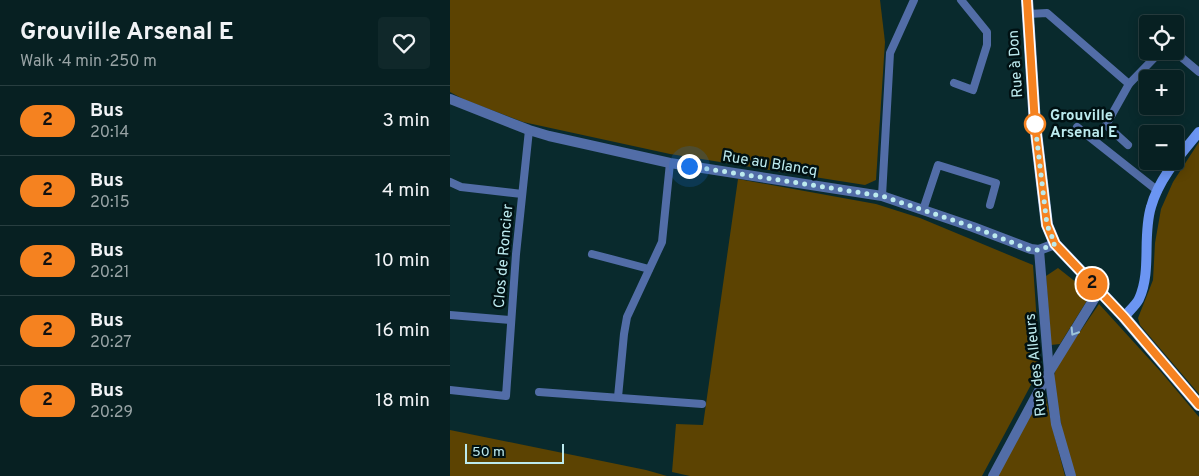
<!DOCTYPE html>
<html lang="en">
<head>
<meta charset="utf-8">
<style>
  :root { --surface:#072022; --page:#10282a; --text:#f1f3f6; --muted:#98a3a5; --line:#283e40 }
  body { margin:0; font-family:Overpass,sans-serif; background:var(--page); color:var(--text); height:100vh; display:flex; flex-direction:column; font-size:19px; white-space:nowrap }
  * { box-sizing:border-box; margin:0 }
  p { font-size:16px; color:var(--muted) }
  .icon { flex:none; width:28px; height:28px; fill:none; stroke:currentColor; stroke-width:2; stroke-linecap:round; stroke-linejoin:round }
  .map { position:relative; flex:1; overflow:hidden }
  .side { display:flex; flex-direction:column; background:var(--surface); width:450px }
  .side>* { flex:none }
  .badge { padding:0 10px; border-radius:16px; font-size:18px; line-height:32px }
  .controls { position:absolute; left:689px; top:15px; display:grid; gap:10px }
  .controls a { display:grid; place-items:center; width:45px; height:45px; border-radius:5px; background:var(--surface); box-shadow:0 2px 12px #0003,0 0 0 1px var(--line); font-size:25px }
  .scale { position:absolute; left:15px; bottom:12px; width:99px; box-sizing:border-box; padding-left:5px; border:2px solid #bceaee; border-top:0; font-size:14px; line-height:18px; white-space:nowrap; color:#bceaee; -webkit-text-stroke:4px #001113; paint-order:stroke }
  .you { position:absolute; width:25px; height:25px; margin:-12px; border:4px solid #fff; border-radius:50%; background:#1a73e8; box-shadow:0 0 0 8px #1a73e833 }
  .map>.badge { position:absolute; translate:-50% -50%; box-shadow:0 0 0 2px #fff }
  .round { display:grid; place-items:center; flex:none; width:52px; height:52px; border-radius:5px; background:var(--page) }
  .head { display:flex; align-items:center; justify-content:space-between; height:85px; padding:0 20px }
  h1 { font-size:24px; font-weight:700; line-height:38px }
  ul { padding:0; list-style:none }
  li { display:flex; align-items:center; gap:15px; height:70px; padding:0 20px; border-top:1px solid var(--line) }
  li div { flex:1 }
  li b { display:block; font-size:19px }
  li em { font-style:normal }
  li .badge { min-width:55px; font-weight:700; text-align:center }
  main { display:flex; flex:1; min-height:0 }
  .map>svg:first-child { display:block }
  .green { fill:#5c4302 }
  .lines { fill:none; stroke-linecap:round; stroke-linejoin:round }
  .service { stroke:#526da7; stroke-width:8 }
  .minor { stroke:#526da7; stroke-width:10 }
  .secondary { stroke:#6b95f2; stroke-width:10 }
  .primary { stroke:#a2bae9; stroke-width:12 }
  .oneway { stroke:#9cc4d9 }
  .line-casing { stroke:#fff; stroke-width:11 }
  .line { stroke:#f58220; stroke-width:8 }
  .walk { stroke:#bceaee; stroke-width:5; stroke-dasharray:0 9 }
  .stop-dot { fill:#fff; stroke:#f58220; stroke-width:2.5 }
  .labels { text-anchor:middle; stroke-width:5; stroke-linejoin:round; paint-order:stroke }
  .street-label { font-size:15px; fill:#bceaee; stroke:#001113 }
  .stop-label { font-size:15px; font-weight:bold; fill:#bceaee; stroke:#001113; text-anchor:start }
</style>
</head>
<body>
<main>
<section class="side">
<div class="head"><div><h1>Grouville Arsenal E</h1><p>Walk · 4 min · 250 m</p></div><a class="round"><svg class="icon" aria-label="heart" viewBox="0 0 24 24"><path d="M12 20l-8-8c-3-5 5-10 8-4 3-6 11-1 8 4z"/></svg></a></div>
<ul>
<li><span class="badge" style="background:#f58220;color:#111">2</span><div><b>Bus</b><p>20:14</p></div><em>3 min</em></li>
<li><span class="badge" style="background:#f58220;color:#111">2</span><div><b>Bus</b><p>20:15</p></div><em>4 min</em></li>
<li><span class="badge" style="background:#f58220;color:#111">2</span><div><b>Bus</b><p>20:21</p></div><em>10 min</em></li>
<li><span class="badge" style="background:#f58220;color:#111">2</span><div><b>Bus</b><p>20:27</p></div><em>16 min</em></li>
<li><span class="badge" style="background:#f58220;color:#111">2</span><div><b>Bus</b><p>20:29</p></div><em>18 min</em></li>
</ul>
</section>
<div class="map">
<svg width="749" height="476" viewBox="0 0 749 476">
  <rect width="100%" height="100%" fill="#092a2d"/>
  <!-- green -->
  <g class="green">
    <polygon points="0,0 430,0 435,42 426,180 415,185 220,154 73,122 15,100 0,92"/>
    <polygon points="749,142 749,394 690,325 688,318 703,280 705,243 711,209 723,182"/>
    <polygon points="288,179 426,204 470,218 583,265 590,368 532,476 240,476 222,472 226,424 253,425"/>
    <polygon points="608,268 641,294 610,344 601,345 596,276"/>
    <polygon points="649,304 711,372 749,417 749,476 625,476 613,434 603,379 607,365"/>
    <polygon points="596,397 603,430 615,476 547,476 589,398"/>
    <polygon points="0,430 196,470 217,476 0,476"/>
  </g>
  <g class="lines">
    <!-- service -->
    <g class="service">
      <polyline points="578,14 597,13 679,84 711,51"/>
      <polyline points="724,51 749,72"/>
      <polyline points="504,83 523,90 537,45 537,32 511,0"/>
      <polyline points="627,127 708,191"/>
      <polyline points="678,145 656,125 679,84"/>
      <polyline points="0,182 11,187 72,194"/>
      <polyline points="432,196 440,53 464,0"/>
      <polyline points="473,210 488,165 546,183 540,205"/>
      <polyline points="142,254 199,269"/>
      <polyline points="0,315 61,320"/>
      <polyline points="0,390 56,396 66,254 79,130"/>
      <polyline points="89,392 252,404"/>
      <polyline points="168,397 174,334 177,317 212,242 220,163"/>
    </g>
    <!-- minor -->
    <g class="minor">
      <polyline points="0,99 79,130 99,136 220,163 432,196 523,227 581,249 589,250 605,244"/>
      <polyline points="589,250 599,372 606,424 621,476"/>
      <polyline points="543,476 599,372 649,291"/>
    </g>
    <!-- secondary -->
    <path class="secondary" d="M 674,317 C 679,311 686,305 689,299 C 702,271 692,236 701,207 C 709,178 731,154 749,132"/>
    <!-- primary -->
    <polyline class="primary" points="577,0 585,124 597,225 605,244 674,317 749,405"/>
  </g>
  <!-- one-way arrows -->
  <defs><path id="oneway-chevron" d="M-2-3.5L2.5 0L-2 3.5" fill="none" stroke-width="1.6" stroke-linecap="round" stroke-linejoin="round" transform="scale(1.25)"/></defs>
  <use class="oneway" href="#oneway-chevron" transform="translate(624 332) rotate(122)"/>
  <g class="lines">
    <!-- line casing -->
    <g class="line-casing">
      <polyline id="line" points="577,0 585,124 597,225 605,244 674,317 749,405"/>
    </g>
    <!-- line -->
    <use href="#line" class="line"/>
    <!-- walk -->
    <polyline class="walk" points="239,166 432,196 523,227 581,250 589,250 605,244 597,225 585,124"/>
  </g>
  <!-- markers -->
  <circle class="stop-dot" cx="585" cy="124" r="10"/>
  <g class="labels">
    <!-- street labels -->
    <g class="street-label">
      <text transform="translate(565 64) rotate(-94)" y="5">Rue à Don</text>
      <text transform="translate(320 163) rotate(9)" y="5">Rue au Blancq</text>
      <text transform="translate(53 256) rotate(-85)" y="5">Clos de Roncier</text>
      <text transform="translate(585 365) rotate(-96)" y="5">Rue des Alleurs</text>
    </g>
    <!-- stop labels -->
    <g class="stop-label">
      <text x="600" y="120">Grouville<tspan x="600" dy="17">Arsenal E</tspan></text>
    </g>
  </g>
</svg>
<div class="controls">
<a><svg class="icon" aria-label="locate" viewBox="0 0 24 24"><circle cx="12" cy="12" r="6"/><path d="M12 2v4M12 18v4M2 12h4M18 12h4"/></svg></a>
<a>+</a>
<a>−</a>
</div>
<div class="scale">50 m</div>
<div class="you" style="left:239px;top:166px"></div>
<b class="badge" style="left:642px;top:284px;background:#f58220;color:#111">2</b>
</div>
</main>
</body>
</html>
